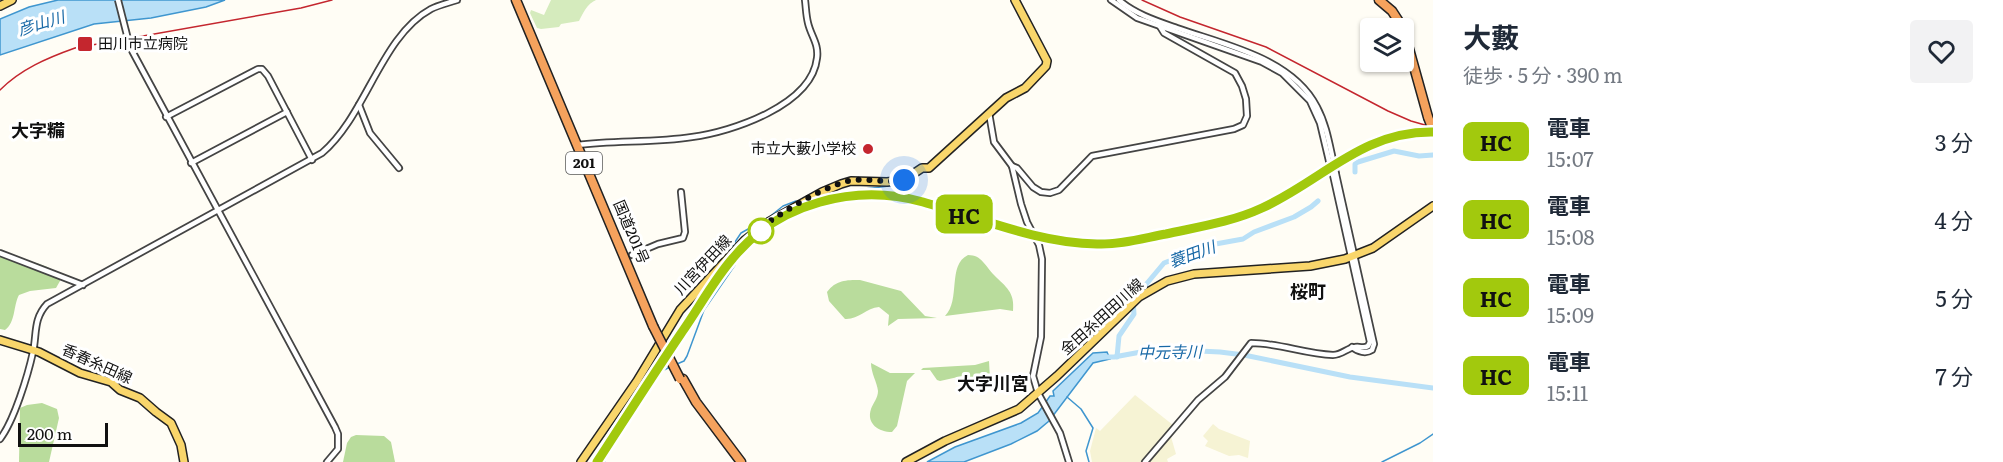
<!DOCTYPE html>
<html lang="ja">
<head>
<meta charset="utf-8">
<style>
  :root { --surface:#fff; --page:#f2f2f3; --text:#1f2937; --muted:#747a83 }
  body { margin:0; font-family:Literata,"Noto Sans JP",serif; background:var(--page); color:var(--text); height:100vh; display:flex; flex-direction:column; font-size:22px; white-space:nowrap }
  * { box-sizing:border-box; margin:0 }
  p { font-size:20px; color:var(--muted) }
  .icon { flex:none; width:33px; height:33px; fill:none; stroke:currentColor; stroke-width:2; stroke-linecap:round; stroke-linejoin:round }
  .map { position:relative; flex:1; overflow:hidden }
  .panel { display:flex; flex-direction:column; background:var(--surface); width:570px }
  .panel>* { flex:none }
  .badge { padding:0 12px; border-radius:9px; font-size:21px; line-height:39px }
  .buttons { position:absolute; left:1360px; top:18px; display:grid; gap:12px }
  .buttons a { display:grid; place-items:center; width:54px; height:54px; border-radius:6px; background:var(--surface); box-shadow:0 2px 4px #0004; font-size:30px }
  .scale { position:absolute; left:18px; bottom:15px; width:90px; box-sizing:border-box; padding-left:6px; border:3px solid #111; border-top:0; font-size:16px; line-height:21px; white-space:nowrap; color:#111; -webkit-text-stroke:4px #fff; paint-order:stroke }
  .you { position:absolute; width:30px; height:30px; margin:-15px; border:4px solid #fff; border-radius:50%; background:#1a73e8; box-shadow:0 0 0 9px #1a73e833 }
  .map>.badge { position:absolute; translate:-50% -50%; box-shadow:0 0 0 3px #fff }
  .round { display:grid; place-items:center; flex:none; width:63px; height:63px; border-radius:6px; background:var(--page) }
  .summary { display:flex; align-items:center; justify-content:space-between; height:102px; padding:0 30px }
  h1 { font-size:28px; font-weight:700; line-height:45px }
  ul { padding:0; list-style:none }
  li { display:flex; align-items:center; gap:18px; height:78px; padding:0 30px }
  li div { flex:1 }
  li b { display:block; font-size:22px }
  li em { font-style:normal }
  li .badge { min-width:66px; font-weight:700; text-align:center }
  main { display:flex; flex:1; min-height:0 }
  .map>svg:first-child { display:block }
  .farmland { fill:#f6f3d4 }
  .green { fill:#d5ebbd }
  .forest { fill:#b9dc9c }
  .water { fill:#b9e0f7; stroke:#3f96cf; stroke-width:1.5 }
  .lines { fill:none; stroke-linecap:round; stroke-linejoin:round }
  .stream { stroke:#3f96cf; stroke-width:1.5 }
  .river { stroke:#b9e0f7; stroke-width:5 }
  .minor-casing { stroke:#444; stroke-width:8 }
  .major-casing { stroke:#222; stroke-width:10 }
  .highway-casing { stroke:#222; stroke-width:11 }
  .minor { stroke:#fff; stroke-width:4.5 }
  .major { stroke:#f9d66b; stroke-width:7 }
  .highway { stroke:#f5a25d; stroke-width:8 }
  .rail { stroke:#c4262e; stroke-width:1.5 }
  .minor-bridge-casing { stroke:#444; stroke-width:8; stroke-linecap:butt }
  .highway-bridge-casing { stroke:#222; stroke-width:11; stroke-linecap:butt }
  .minor-bridge { stroke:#fff; stroke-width:4.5 }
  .highway-bridge { stroke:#f5a25d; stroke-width:8 }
  .line-casing { stroke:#fff; stroke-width:14 }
  .line { stroke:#a2c90d; stroke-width:9 }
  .walk { stroke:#111; stroke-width:6; stroke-dasharray:0 10.8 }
  .poi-dot { fill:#c4262e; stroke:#fff; stroke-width:2 }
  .stop-dot { fill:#fff; stroke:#a2c90d; stroke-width:3 }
  .labels { text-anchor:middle; stroke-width:6; stroke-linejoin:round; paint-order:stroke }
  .shield { fill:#fff; stroke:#585858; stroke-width:1.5 }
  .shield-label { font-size:14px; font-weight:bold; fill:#111 }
  .poi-label { font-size:15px; fill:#111; stroke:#fff; text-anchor:start }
  .street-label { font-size:15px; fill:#111; stroke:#fff }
  .water-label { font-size:16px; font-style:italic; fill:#1768a6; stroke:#fff }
  .quarter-label { font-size:18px; font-weight:bold; fill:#111; stroke:#fff }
</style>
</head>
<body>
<main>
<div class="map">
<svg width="1433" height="462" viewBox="0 0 1433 462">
  <rect width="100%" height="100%" fill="#fffdf5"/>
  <!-- farmland -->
  <g class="farmland">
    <polygon points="1135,395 1173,425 1169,430 1176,454 1167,459 1168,462 1092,462 1090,451 1096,428 1100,431"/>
    <polygon points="1213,424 1219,429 1250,441 1248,458 1239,455 1229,456 1205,446 1208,441 1203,436"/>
  </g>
  <!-- green -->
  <path class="green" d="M 551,0 L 596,0 C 587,4 583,13 579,21 L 561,24 L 559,27 L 541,29 L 537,28 L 530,13 L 531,10 L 544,15 Z"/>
  <!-- forest -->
  <g class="forest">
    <path d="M 0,255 C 20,259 43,262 60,274 L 60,281 L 56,288 L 30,291 L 19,295 C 13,306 16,322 5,330 L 0,329 Z"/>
    <path d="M 968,255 C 982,255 985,266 994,275 C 1006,287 1015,292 1013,311 L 1000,309 L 945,316 C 961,300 947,265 968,255 Z"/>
    <path d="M 860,280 L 901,291 L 925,316 L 937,318 L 898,319 L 888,326 L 889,315 L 879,307 C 866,308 858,320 845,319 L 829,301 L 827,292 C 836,280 846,280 860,280 Z"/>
    <polygon points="989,361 990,379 986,389 981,388 967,375 940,381 937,380 930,370 921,370 923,368 975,365"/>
    <path d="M 871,363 L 890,373 L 915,373 L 907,381 L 897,426 L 892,432 C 879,432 866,424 871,409 C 873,403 878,398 878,391 C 877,382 871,373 871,363 Z"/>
    <polygon points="42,403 57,409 59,418 49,462 19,462 20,408 27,405"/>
    <polygon points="356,435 384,436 391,442 395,462 343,462 347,443 351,437"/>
  </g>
  <!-- water -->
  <g class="water">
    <polygon points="58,0 225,0 206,7 151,18 94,24 0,55 0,19 29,7"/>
    <polygon points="1107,352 1110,359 1093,363 1049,421 1037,431 1011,444 964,462 927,462 955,447 1021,423 1038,413 1050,396 1054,396 1053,391 1093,353"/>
  </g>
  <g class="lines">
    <!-- stream -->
    <g class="stream">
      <polyline points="821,196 840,192 897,185"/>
      <polyline points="727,254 741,233 768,218 783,206 796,201"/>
      <polyline points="677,364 684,361 687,356 704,310 735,265 731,260"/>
      <polyline points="1067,397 1081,409 1093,428 1086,451 1089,462"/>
      <polyline points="605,462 598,455 633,397 645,383 651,384 660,372 670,367"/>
      <polyline points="1382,462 1420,443 1433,434"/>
    </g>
    <!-- river -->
    <g class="river">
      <polyline points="1355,172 1355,164 1358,162 1394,151 1419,156 1433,155"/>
      <polyline points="1103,357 1114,357 1157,349 1220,352 1244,355 1350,377 1433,388"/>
      <polyline points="1117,357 1119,336 1134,314 1133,300 1164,263 1210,245 1243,239 1254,232 1294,217 1311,207 1318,201"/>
    </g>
    <!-- minor casing -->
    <g class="minor-casing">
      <g id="minor">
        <polyline points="1111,0 1137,18 1262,62 1282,73 1310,101 1320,123 1329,161"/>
        <path d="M 1119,0 C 1135,14 1157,21 1177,28 C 1225,45 1292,58 1317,107 C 1326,124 1329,142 1333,160"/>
        <polyline points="130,47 335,427 338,434 338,449 327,462"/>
        <polyline points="359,105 370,133 399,168"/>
        <polyline points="989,113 994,142 1012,166 1021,204 1027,222 1039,245 1042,259 1041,337 1033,376 1038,393 1060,433 1069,462"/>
        <polyline points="166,117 258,69 262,69 268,76 312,160"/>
        <path d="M 577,145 C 615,140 654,143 692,137 C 732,132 812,105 817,58 C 819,44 811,36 808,23 C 806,15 806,8 805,0"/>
        <polyline points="191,163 287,112"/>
        <polyline points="1012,166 1017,168 1033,187 1041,192 1050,193 1059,190 1092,156 1234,129 1243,125 1247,116 1246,99 1242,86 1235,73 1164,33 1159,25"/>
        <path d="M 1336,174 L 1374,344 L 1372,350 C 1366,354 1358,352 1352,347"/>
        <polyline points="0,253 83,285"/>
        <polyline points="632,255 658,244 683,238 685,232 681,192"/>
        <path d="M 0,439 C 14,421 28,375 33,352 C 37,334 33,319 47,304 L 322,153 C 366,116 381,36 431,9 C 439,5 448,3 457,0"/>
        <path d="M 1145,462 L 1198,400 L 1225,377 L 1251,343 C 1279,343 1305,354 1333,355 C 1342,355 1347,348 1355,347 C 1361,346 1363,349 1368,346 L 1370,342 L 1333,175"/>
      </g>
    </g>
    <!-- major casing -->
    <g class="major-casing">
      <g id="major">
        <polyline points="0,6 12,0"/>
        <polyline points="0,340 39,352 80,373 111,382 120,390 140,398 156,412 171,423 181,445 184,462"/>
        <polyline points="581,462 637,381 680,310 745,240 770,221 822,192 841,184 851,181 887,182 904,180 922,168 929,168 1006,98 1025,88 1046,66 1047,61 1015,0"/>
        <polyline points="906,462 945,441 1019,409 1057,376 1139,297 1167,281 1194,274 1310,266 1345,259 1373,248 1433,206"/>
      </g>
    </g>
    <!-- highway casing -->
    <g class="highway-casing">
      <g id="highway">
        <polyline points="516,0 653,326"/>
        <polyline points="1379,0 1392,11 1403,28"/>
        <polyline points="1404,31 1428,117"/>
        <polyline points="683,379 696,402 741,462"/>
      </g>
    </g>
    <!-- minor -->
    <use href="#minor" class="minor"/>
    <!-- major -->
    <use href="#major" class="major"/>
    <!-- highway -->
    <use href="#highway" class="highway"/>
    <!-- rail -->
    <g class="rail">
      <polyline points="1142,0 1180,17 1266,47 1388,111 1411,121 1432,127"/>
      <path d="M 0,90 C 21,69 47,58 75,48 L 301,8 L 332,0"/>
      <path d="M 597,462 C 626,417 655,373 685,328 C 700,305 714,280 733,258 C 779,203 854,183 923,202 C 980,218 1038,243 1097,244 C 1120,245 1144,238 1166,234 C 1198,227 1232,222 1262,208 C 1323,180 1362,131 1433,132"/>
    </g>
    <!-- minor-bridge casing -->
    <g class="minor-bridge-casing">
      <g id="minor-bridge">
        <polyline points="118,0 130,47"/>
        <polyline points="1333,160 1336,174"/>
        <polyline points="1329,161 1333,175"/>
      </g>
    </g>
    <!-- highway-bridge casing -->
    <g class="highway-bridge-casing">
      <g id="highway-bridge">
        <polyline points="1428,117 1433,130"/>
        <polyline points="653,326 680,379"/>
      </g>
    </g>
    <!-- minor-bridge -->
    <use href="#minor-bridge" class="minor-bridge"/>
    <!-- highway-bridge -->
    <use href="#highway-bridge" class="highway-bridge"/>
  </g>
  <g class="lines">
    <!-- line casing -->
    <g class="line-casing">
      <path id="line" d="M 597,462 C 625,419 653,375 682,332 C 699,308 713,281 733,258 C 778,203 855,183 923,202 C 980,218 1038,243 1097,244 C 1120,245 1144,238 1166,234 C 1198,227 1232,222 1262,208 C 1323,180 1362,131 1433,132"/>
    </g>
    <!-- line -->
    <use href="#line" class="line"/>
    <!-- walk -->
    <path class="walk" d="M 761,231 L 752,233 C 777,216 819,188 848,181 C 866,177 886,184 904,180"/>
  </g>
  <!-- markers -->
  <g class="poi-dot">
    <rect x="77" y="36" width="16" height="16" rx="3"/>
    <circle cx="868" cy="149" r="6"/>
  </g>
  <circle class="stop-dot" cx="761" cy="231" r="12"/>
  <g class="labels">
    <!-- shield labels -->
    <rect class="shield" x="566" y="152" width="36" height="22" rx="4.5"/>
    <g class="shield-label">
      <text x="584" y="168">201</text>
    </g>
    <!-- poi labels -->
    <g class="poi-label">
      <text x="98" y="49">田川市立病院</text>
      <text x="856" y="154" text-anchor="end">市立大藪小学校</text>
    </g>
    <!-- street labels -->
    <g class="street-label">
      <text transform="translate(631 232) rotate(67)" y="5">国道201号</text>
      <text transform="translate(703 265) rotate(-47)" y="5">川宮伊田線</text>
      <text transform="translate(1102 317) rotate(-42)" y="5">金田糸田田川線</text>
      <text transform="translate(97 364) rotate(24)" y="5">香春糸田線</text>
    </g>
    <!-- water labels -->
    <g class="water-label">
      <text transform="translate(41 23) rotate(-17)" y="6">彦山川</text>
      <text transform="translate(1192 254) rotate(-20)" y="6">蓑田川</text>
      <text transform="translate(1170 352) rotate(-1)" y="6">中元寺川</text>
    </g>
    <!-- quarter labels -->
    <g class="quarter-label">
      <text x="38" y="137">大字糒</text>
      <text x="1308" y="298">桜町</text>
      <text x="993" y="390">大字川宮</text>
    </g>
  </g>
</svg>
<div class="buttons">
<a><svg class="icon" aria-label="layers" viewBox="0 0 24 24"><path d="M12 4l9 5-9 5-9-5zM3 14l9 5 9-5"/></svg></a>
</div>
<div class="scale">200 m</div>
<div class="you" style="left:904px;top:180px"></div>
<b class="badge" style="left:964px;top:214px;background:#a2c90d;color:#111">HC</b>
</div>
<section class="panel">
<div class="summary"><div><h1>大藪</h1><p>徒歩 · 5 分 · 390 m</p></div><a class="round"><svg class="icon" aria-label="heart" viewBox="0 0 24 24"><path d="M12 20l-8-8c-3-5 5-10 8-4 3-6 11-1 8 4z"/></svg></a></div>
<ul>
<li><span class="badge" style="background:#a2c90d;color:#111">HC</span><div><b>電車</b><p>15:07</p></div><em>3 分</em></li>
<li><span class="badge" style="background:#a2c90d;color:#111">HC</span><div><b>電車</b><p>15:08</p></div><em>4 分</em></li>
<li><span class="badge" style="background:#a2c90d;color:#111">HC</span><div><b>電車</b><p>15:09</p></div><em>5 分</em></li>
<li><span class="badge" style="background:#a2c90d;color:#111">HC</span><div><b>電車</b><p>15:11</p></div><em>7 分</em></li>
</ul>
</section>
</main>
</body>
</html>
